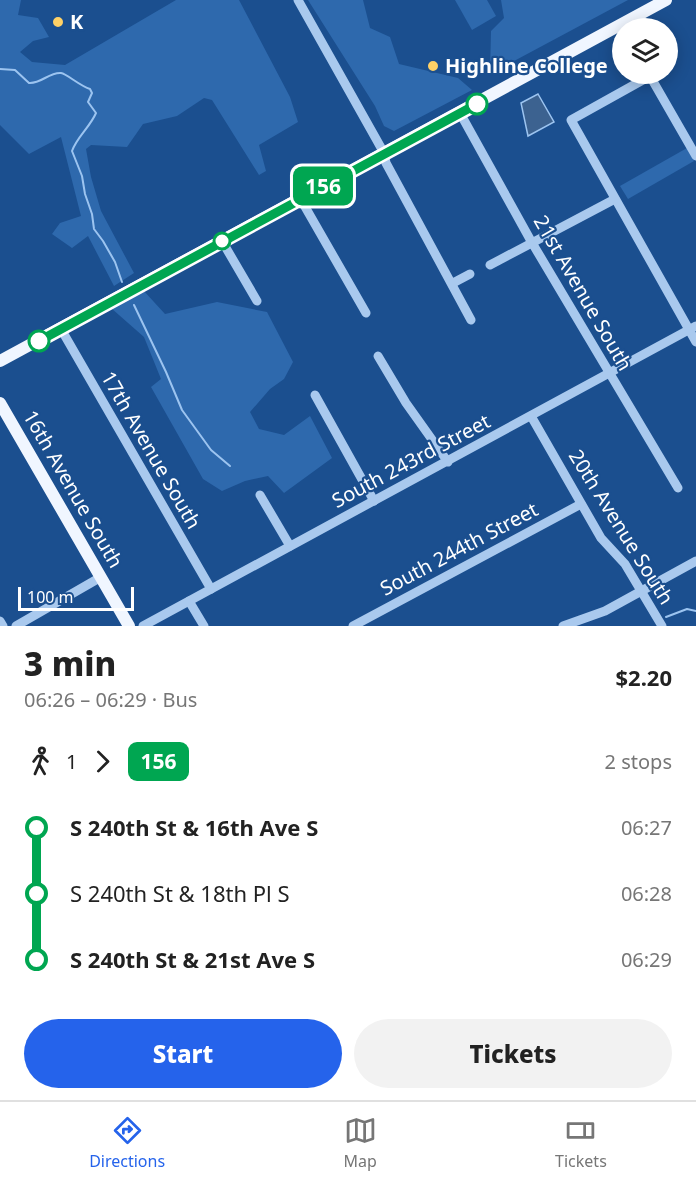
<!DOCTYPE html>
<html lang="en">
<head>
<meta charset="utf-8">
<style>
  :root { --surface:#fff; --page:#f2f2f2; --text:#222; --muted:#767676; --line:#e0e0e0; --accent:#2563eb }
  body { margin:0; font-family:"Noto Sans",sans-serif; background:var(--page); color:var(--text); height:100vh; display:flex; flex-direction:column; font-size:22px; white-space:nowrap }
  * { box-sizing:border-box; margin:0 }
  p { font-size:20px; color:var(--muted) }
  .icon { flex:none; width:33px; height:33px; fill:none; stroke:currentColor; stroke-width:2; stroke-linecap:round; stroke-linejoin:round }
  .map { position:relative; height:626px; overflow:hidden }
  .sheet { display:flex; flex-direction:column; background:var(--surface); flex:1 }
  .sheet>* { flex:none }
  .badge { padding:0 12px; border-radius:9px; font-size:21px; line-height:39px }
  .controls { position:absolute; left:612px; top:18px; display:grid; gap:12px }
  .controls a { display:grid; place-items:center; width:66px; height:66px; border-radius:50%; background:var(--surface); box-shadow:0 3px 15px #0003; font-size:30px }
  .scale { position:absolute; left:18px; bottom:15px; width:116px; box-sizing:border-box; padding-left:6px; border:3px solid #fff; border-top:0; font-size:16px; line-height:21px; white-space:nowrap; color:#fff; -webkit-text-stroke:4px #1b4f8f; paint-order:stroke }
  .map>.badge { position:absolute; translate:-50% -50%; box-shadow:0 0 0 3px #fff }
  .legs { display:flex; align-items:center; gap:9px; height:66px; padding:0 24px; font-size:20px }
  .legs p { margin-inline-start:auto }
  .overview { display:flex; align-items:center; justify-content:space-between; height:102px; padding:0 24px }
  h1 { font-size:33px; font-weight:800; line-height:45px }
  .primary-button { display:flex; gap:12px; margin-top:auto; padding:12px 24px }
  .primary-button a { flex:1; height:69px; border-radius:36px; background:var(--accent); color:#fff; font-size:24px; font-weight:800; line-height:69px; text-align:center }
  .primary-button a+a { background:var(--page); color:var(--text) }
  ul { padding:0 24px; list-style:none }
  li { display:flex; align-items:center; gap:21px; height:66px; font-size:22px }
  li i { display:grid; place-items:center; width:9px; height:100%; margin:0 8px; background:currentColor }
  li i::after { content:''; width:15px; height:15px; margin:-8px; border:4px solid; border-radius:50%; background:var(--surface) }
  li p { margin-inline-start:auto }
  li:first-child i { background:linear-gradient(#0000 50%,currentColor 0) }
  li:last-child i { background:linear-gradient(currentColor 50%,#0000 0) }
  .tab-bar { display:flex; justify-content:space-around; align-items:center; height:84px; border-top:2px solid var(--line); background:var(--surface); font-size:16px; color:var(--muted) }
  .tab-bar a { display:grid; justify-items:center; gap:3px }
  .tab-bar .selected { color:var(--accent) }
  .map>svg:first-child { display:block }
  .green { fill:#2e69ad }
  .water { fill:#3c6290; stroke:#9cc4f0; stroke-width:1.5 }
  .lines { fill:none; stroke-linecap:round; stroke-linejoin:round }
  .stream { stroke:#9cc4f0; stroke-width:2 }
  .minor { stroke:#a9c9ee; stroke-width:9 }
  .major { stroke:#f0f6ff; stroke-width:12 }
  .line-1-casing { stroke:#fff; stroke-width:14 }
  .line-1 { stroke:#00a651; stroke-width:9 }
  .poi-dot { fill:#ffd166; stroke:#1b4f8f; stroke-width:2 }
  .stop-1-dot { fill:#fff; stroke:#00a651; stroke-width:3 }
  .labels { text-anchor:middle; stroke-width:4.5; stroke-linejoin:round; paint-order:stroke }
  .poi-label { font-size:20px; font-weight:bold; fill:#fff; stroke:#1b4f8f; text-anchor:start }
  .street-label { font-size:20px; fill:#fff; stroke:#1b4f8f }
</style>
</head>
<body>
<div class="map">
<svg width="696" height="626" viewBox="0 0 696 626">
  <rect width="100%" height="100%" fill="#1b4f8f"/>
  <!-- green -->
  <g class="green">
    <polygon points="0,0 21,0 18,15 38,18 49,37 33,41 20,52 32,62 65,65 176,0 239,0 290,97 298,122 259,145 266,171 259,175 212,100 204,98 177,116 143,124 127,147 91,145 86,149 91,177 101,211 134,273 114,286 88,236 72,248 52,234 60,223 81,216 61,137 29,154 0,125"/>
    <polygon points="308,0 363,0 370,28 390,37 399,64 458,78 472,90 394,131 384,126 375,106"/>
    <polygon points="455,0 487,0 496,16 472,30"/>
    <polygon points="501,0 628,0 490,74 491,31 504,18"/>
    <polygon points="687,148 694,161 628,199 620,186"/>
    <polygon points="143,290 165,314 217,302 267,312 293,362 284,379 270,389 250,412 259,429 284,435 310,416 332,458 284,493 268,476 245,481 222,491 203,479 151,387 161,379 144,337 111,308"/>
  </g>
  <!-- water -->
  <polygon class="water" points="538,94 554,122 528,136 521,103"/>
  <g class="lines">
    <!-- stream -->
    <g class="stream">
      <path d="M 0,69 L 15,70 L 29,83 C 41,84 49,72 61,73 C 67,74 80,86 90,89 L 92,93 L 88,102 L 96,113 C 90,127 77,137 72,151 L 82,176 L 85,194 L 92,214 L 94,229 L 103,241 L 115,262 L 122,282"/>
      <polyline points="134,305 166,372 182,410 211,450 230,466"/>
      <polyline points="666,617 687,609 696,611"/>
    </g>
    <!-- minor -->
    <g class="minor">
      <polyline points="298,0 384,153 386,163 471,320"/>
      <polyline points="460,113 531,241 678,488"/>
      <polyline points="696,156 650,76 571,120 696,342"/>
      <polyline points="300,198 366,313"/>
      <polyline points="222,241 257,301"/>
      <polyline points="490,265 615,199"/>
      <polyline points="453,283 470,274"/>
      <polyline points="61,329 211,589"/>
      <polyline points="378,356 406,403 448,462"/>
      <polyline points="315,395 374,501"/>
      <polyline points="531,416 601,538 625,564 662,626"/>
      <polyline points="260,495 290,546"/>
      <polyline points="189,601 204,626"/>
      <polyline points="0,621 3,626"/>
      <polyline points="16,626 101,577"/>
      <polyline points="143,626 696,326"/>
      <polyline points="353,626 581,504"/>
      <polyline points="563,626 605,611 696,561"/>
    </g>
    <!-- major -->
    <g class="major">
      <polyline points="0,361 666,0"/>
      <polyline points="0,403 129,626"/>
    </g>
  </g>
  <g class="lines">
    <!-- line-1 casing -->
    <g class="line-1-casing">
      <polyline id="line-1" points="39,341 477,104"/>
    </g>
    <!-- line-1 -->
    <use href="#line-1" class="line-1"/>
  </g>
  <!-- markers -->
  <g class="poi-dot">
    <circle cx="58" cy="22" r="6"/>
    <circle cx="433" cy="66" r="6"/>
  </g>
  <g class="stop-1-dot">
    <circle cx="477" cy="104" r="10"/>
    <circle cx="222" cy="241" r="8"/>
    <circle cx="39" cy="341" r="10"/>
  </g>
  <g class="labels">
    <!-- poi labels -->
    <g class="poi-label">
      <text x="70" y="29">K</text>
      <text x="445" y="73">Highline College</text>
    </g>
    <!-- street labels -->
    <g class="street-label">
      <text transform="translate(583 293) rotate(60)" y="7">21st Avenue South</text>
      <text transform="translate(151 450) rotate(60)" y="7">17th Avenue South</text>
      <text transform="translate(411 461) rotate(-28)" y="7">South 243rd Street</text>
      <text transform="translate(73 489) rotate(60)" y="7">16th Avenue South</text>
      <text transform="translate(621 527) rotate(58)" y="7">20th Avenue South</text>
      <text transform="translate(459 549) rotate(-28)" y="7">South 244th Street</text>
    </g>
  </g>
</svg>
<div class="controls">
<a><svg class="icon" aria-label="layers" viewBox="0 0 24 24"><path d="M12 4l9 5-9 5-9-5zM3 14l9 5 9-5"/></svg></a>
</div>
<div class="scale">100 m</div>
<b class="badge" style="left:323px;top:186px;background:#00a651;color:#fff">156</b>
</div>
<section class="sheet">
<div class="overview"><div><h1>3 min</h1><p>06:26 – 06:29 · Bus</p></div><b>$2.20</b></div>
<div class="legs"><svg class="icon" aria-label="walk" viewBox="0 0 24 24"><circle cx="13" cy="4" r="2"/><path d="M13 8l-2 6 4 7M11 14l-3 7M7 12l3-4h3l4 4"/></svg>1<svg class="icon" aria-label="forward" viewBox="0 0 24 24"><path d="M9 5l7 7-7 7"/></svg><b class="badge" style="background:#00a651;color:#fff">156</b><p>2 stops</p></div>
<ul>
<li><i style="color:#00a651"></i><b>S 240th St &amp; 16th Ave S</b><p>06:27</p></li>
<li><i style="color:#00a651"></i><span>S 240th St &amp; 18th Pl S</span><p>06:28</p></li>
<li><i style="color:#00a651"></i><b>S 240th St &amp; 21st Ave S</b><p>06:29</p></li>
</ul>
<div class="primary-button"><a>Start</a><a>Tickets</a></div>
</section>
<nav class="tab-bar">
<a class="selected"><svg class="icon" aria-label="directions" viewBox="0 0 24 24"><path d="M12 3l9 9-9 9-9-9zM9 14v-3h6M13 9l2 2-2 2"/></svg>Directions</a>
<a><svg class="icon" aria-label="map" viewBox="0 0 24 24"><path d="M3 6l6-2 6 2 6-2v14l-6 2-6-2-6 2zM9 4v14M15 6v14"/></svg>Map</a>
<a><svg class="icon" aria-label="tickets" viewBox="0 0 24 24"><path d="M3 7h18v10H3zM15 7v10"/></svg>Tickets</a>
</nav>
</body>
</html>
